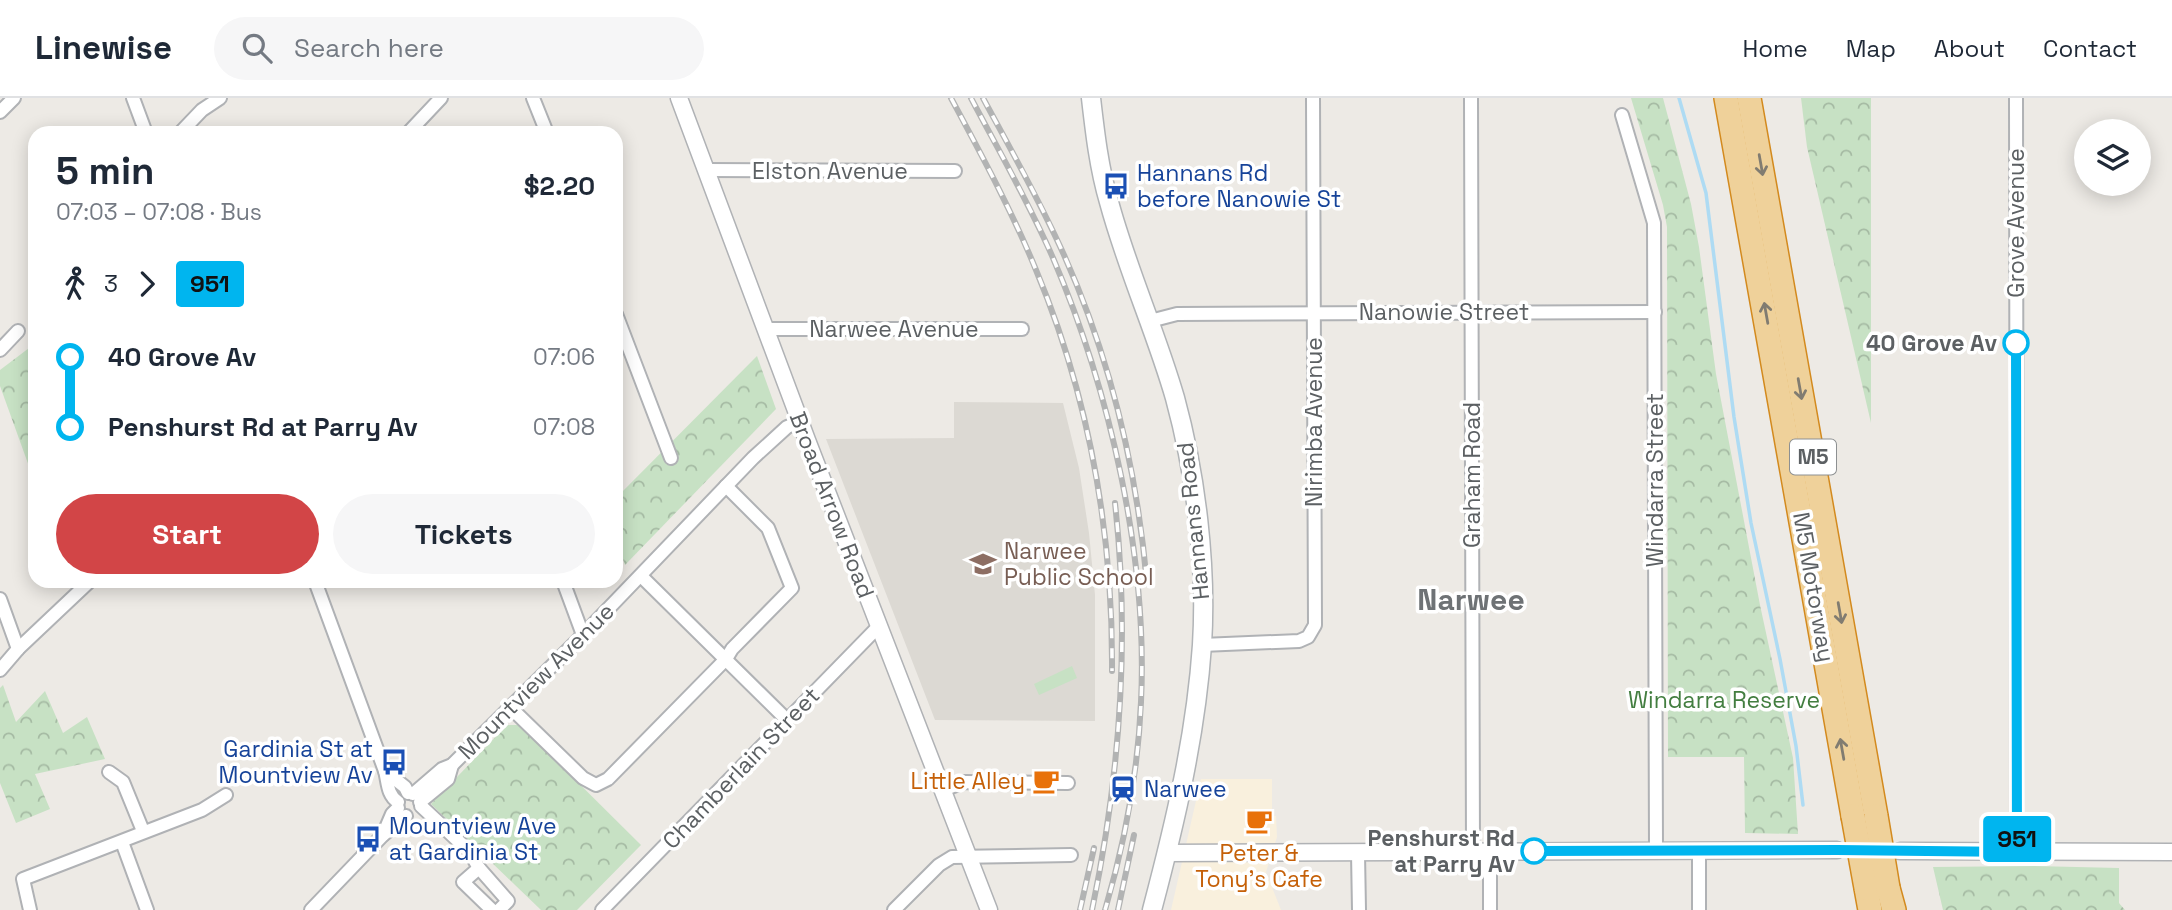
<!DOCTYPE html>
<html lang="en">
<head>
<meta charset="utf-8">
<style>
  :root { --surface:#fff; --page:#f6f6f7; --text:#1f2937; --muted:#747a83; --line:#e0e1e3; --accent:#d24547 }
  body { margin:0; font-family:"Space Grotesk",sans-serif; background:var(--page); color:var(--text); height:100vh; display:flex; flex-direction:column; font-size:26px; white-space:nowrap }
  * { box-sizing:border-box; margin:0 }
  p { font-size:23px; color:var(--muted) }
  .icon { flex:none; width:38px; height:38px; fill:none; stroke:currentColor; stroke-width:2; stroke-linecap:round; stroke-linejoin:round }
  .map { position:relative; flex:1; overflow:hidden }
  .side { position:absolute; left:28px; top:28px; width:595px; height:462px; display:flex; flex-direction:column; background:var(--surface); border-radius:21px; box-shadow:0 4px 18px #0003 }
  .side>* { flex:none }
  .badge { padding:0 14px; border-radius:5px; font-size:24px; line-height:46px }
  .tools { position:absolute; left:2074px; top:21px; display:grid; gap:14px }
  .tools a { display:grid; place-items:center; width:77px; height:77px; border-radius:50%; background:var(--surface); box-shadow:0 4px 18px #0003; font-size:35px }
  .map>.badge { position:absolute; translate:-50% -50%; box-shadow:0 0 0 4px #fff }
  .legs { display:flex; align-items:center; gap:10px; height:77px; padding:0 28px; font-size:23px }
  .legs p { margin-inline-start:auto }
  .headline { display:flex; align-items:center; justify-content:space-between; height:119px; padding:0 28px }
  h1 { font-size:38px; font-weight:700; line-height:52px }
  .action { display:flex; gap:14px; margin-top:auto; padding:14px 28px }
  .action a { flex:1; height:80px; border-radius:42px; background:var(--accent); color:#fff; font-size:28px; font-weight:700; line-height:80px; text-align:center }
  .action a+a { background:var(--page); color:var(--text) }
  ul { padding:0 28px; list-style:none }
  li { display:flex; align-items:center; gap:24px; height:70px; font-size:26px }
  li i { display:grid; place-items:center; width:10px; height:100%; margin:0 9px; background:currentColor }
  li i::after { content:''; width:18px; height:18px; margin:-9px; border:5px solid; border-radius:50%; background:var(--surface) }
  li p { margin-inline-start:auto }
  li:first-child i { background:linear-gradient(#0000 50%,currentColor 0) }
  li:last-child i { background:linear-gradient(currentColor 50%,#0000 0) }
  header { display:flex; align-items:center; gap:42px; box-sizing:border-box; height:98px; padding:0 35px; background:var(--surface); border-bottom:2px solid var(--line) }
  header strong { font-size:33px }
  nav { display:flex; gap:38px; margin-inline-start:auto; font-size:24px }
  .search { width:490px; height:63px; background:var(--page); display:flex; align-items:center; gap:18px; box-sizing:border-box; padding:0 24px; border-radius:38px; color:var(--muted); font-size:26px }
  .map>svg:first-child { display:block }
  .commercial { fill:#f9f0dd }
  .education { fill:#dcd9d3 }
  .grass { fill:#c7e1c4 }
  .forest { fill:url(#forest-crowns) }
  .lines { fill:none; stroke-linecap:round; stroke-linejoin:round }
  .stream { stroke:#aedbf3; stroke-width:3.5 }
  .minor-casing { stroke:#b0b2b5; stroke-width:16 }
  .tertiary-casing { stroke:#b0b2b5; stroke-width:19 }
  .secondary-casing { stroke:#b1b4b7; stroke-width:21 }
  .motorway-casing { stroke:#d38a1e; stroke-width:26 }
  .minor { stroke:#fff; stroke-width:12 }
  .tertiary { stroke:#fff; stroke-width:16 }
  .secondary { stroke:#fff; stroke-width:18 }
  .motorway { stroke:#efd19a; stroke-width:23 }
  .rail-casing { stroke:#b2b3b3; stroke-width:6 }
  .rail { stroke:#fff; stroke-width:3.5; stroke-dasharray:10; stroke-linecap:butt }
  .motorway-bridge-casing { stroke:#d38a1e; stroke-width:26; stroke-linecap:butt }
  .motorway-bridge { stroke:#efd19a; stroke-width:23 }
  .oneway { stroke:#817c71 }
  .line-1-casing { stroke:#fff; stroke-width:16 }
  .line-1 { stroke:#00b5ef; stroke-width:10 }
  .stop-1-dot { fill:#fff; stroke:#00b5ef; stroke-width:3.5 }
  .labels { text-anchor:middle; stroke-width:7; stroke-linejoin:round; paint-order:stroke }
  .shield { fill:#fff; stroke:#8d9092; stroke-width:2 }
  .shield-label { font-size:21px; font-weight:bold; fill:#5c6063 }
  .street-label { font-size:23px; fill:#5c6063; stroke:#fff }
  .transit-label { font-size:23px; fill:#164399; stroke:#fff; text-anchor:start }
  .stop-label { font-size:23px; font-weight:bold; fill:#5c6063; stroke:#fff; text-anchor:end }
  .education-label { font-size:23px; fill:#785e54; stroke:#fff; text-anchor:start }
  .park-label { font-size:23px; fill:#437e40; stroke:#fff }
  .food-label { font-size:23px; fill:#c56008; stroke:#fff; text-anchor:end }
  .district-label { font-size:30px; font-weight:bold; fill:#6e7275; stroke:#fff }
</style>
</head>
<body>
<header>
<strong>Linewise</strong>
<div class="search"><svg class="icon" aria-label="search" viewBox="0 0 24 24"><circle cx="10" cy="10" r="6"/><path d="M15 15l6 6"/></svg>Search here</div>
<nav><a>Home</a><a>Map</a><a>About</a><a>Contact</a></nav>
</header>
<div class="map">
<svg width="2172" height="812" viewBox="0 0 2172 812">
  <defs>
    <pattern id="forest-crowns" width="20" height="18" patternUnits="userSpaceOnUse" patternTransform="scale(1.75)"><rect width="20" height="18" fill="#c7e1c4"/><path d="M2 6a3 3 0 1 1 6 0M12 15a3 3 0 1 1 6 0" fill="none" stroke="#a5baa3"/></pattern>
  </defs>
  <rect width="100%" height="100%" fill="#edeae5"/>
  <!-- commercial -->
  <polygon class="commercial" points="1201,681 1272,681 1272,718 1276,718 1277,739 1266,774 1281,812 1171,812"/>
  <!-- education -->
  <polygon class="education" points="954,304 1063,305 1079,370 1089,435 1095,497 1095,623 935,622 826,341 954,340"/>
  <!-- grass -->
  <polygon class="grass" points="1072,568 1077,580 1039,597 1034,586"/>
  <!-- forest -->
  <g class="forest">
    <polygon points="1631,0 1663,0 1691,106 1699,149 1716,276 1760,507 1793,660 1798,736 1745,735 1744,659 1668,659 1667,129 1663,107"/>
    <polygon points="1801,0 1871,0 1871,325 1807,49"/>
    <polygon points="33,247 35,247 35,385 0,288 0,272"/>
    <polygon points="757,258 776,311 625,467 616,442 616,400"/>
    <polygon points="3,587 16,624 45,593 63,635 87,619 105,661 35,676 50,711 16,725 0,685 0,590"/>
    <polygon points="507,627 520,627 641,747 577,812 541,812 431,706"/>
    <polygon points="2034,768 2119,770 2119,805 2125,812 1943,812 1933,769"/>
  </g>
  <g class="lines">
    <!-- stream -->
    <polyline class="stream" points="1679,0 1706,95 1734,319 1751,425 1780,561 1796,648 1803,707"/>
    <!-- minor casing -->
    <g class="minor-casing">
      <g id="minor">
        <polyline points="133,0 146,35"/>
        <polyline points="533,0 547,35"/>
        <polyline points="1471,0 1473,754"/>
        <polyline points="2016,0 2017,754"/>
        <polyline points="0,14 14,0"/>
        <polyline points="1622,17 1654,125 1656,752"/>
        <polyline points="180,35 202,12 220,0"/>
        <polyline points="408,35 441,0"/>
        <polyline points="706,72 955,73"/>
        <polyline points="616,216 671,360"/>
        <polyline points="1150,223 1177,216 1655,214"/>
        <polyline points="766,231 1022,231"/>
        <polyline points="0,252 18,233"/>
        <polyline points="641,478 787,622"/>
        <path d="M 315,483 L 385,673 C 388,684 387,697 398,704"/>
        <polyline points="563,483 583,537"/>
        <polyline points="0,501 18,551"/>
        <polyline points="1202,547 1299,543 1308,539 1315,527 1313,0"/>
        <polyline points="0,572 18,551 90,483"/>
        <polyline points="510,609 583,680 596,687 608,681 726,561 732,551 792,490 768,430 726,388"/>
        <polyline points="385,673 405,689 408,695"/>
        <polyline points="109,674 123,684 143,733"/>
        <polyline points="943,692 964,684 1068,685"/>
        <polyline points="413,696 442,671 452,667 583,537 753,360 787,329 800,324"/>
        <polyline points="420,704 448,681 452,667"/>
        <polyline points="421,708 469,753 479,770 508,803 499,812"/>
        <polyline points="383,737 392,716 398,710"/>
        <polyline points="122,744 147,812"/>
        <polyline points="1699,753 1699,812"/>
        <polyline points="1490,754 1490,812"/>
        <polyline points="1358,755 1359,812"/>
        <polyline points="479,770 463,784 492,812"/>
        <polyline points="30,812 23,781 202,712 226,697"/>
        <polyline points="311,812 383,737 406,718"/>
        <polyline points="602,812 879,528"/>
        <polyline points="894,812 939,767 952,759 1071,757"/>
      </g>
    </g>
    <!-- tertiary casing -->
    <g class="tertiary-casing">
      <g id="tertiary">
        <polyline points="679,0 807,342 989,812"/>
        <polyline points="1900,753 2172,754"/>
        <polyline points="1166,755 1837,752"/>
      </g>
    </g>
    <!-- secondary casing -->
    <g class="secondary-casing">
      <path id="secondary" d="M 1091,0 C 1095,35 1099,70 1109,104 C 1127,171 1156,234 1175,300 C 1196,377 1207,467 1202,547 C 1196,637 1175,725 1152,812"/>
    </g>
    <!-- motorway casing -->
    <g class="motorway-casing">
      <g id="motorway">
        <polyline points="1726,0 1853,718"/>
        <polyline points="1749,0 1876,718"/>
        <polyline points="1866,790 1870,812"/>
        <polyline points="1888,790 1894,812"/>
      </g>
    </g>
    <!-- minor -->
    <use href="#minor" class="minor"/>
    <!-- tertiary -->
    <use href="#tertiary" class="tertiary"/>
    <!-- secondary -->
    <use href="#secondary" class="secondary"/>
    <!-- motorway -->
    <use href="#motorway" class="motorway"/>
    <!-- rail casing -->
    <g class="rail-casing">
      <g id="rail">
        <path d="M 951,0 C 981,56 1012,113 1036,172 C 1089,299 1113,436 1112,573"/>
        <path d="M 971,0 C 999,53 1029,105 1053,160 C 1110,293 1148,459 1141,604 C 1138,675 1125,744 1105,812"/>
        <path d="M 983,0 C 1011,52 1040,103 1064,157 C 1111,262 1137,372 1147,486"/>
        <polyline points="1080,812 1094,750"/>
        <path d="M 1092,812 C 1120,678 1130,541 1115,405"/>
        <polyline points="1118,812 1134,737"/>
      </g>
    </g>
    <!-- rail -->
    <use href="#rail" class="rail"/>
    <!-- motorway-bridge casing -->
    <g class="motorway-bridge-casing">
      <g id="motorway-bridge">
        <polyline points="1853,718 1866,790"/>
        <polyline points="1876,718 1888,790"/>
      </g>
    </g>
    <!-- motorway-bridge -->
    <use href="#motorway-bridge" class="motorway-bridge"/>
  </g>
  <!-- one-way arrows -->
  <defs><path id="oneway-shaft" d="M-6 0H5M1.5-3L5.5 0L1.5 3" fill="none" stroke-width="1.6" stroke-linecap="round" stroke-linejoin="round" transform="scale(1.75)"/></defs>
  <g class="oneway">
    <use href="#oneway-shaft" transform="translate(1761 67) rotate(80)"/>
    <use href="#oneway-shaft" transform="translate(1766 215) rotate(-100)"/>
    <use href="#oneway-shaft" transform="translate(1800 291) rotate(80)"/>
    <use href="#oneway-shaft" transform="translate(1840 515) rotate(80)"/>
    <use href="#oneway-shaft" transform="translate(1842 651) rotate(-100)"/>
  </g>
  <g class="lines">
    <!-- line-1 casing -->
    <g class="line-1-casing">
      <polyline id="line-1" points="1534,753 1837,752 2017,754 2016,245"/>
    </g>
    <!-- line-1 -->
    <use href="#line-1" class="line-1"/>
  </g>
  <!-- icons -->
  <defs>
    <g id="bus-bare" transform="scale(2.1)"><path d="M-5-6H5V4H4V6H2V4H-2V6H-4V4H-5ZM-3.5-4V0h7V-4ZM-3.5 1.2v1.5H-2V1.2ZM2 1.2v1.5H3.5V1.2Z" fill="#1a4fb4" stroke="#fff" stroke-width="2.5" paint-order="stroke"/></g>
    <g id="school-bare" transform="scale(2.1)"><path d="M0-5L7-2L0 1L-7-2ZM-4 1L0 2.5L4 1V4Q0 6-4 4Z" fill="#8d6e63" stroke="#fff" stroke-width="2.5" paint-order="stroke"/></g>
    <g id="cafe-bare" transform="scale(2.1)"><path d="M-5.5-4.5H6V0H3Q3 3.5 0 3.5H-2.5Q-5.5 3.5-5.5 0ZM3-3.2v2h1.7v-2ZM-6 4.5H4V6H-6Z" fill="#e8710a" stroke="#fff" stroke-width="2.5" paint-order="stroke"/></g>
    <g id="station-bare" transform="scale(2.1)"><path d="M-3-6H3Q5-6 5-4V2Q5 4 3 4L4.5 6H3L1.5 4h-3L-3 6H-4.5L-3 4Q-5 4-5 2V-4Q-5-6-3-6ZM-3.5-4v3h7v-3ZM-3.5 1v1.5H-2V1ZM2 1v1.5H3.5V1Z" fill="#1a4fb4" stroke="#fff" stroke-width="2.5" paint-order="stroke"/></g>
  </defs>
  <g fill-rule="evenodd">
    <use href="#bus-bare" x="1116" y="88"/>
    <use href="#school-bare" x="983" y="466"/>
    <use href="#bus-bare" x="394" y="664"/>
    <use href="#cafe-bare" x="1046" y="683"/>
    <use href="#station-bare" x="1123" y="691"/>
    <use href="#cafe-bare" x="1259" y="723"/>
    <use href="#bus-bare" x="368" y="741"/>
  </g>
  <!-- markers -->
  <g class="stop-1-dot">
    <circle cx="2016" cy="245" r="12"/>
    <circle cx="1534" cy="753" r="12"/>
  </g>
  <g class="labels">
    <!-- shield labels -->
    <rect class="shield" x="1790" y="341.5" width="46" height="35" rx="5"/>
    <g class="shield-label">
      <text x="1813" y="366">M5</text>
    </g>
    <!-- street labels -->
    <g class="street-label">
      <text x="830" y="81">Elston Avenue</text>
      <text transform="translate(2016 125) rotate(-90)" y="8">Grove Avenue</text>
      <text x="1444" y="222">Nanowie Street</text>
      <text x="894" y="239">Narwee Avenue</text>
      <text transform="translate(1314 324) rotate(-90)" y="8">Nirimba Avenue</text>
      <text transform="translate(1472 377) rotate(-90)" y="8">Graham Road</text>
      <text transform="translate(1655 382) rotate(-90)" y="8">Windarra Street</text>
      <text transform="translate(832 407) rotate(69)" y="8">Broad Arrow Road</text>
      <text transform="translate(1193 423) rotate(-96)" y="8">Hannans Road</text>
      <text transform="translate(1814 489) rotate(80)" y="8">M5 Motorway</text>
      <text transform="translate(536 583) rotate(-45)" y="8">Mountview Avenue</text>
      <text transform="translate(741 670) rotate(-46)" y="8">Chamberlain Street</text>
    </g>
    <!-- transit labels -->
    <g class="transit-label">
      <text x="1137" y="83">Hannans Rd<tspan x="1137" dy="26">before Nanowie St</tspan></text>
      <text x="373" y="659" text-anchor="end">Gardinia St at<tspan x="373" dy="26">Mountview Av</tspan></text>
      <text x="1144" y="699">Narwee</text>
      <text x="389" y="736">Mountview Ave<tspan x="389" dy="26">at Gardinia St</tspan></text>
    </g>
    <!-- stop labels -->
    <g class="stop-label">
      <text x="1997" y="253">40 Grove Av</text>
      <text x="1515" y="748">Penshurst Rd<tspan x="1515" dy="26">at Parry Av</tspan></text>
    </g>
    <!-- education labels -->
    <g class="education-label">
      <text x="1004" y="461">Narwee<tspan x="1004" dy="26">Public School</tspan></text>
    </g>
    <!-- park labels -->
    <g class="park-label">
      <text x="1724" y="610">Windarra Reserve</text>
    </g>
    <!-- food labels -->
    <g class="food-label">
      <text x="1025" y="691">Little Alley</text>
      <text x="1259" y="763" text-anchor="middle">Peter &amp;<tspan x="1259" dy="26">Tony's Cafe</tspan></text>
    </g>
    <!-- district labels -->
    <g class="district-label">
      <text x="1471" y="512">Narwee</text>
    </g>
  </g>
</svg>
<div class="tools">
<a><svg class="icon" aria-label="layers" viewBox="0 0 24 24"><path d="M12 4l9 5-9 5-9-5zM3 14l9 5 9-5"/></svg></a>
</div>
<b class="badge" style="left:2017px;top:741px;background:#00b5ef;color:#111">951</b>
<section class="side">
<div class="headline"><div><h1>5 min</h1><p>07:03 – 07:08 · Bus</p></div><b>$2.20</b></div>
<div class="legs"><svg class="icon" aria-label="walk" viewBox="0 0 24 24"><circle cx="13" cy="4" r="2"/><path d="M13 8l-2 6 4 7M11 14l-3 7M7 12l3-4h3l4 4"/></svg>3<svg class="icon" aria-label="forward" viewBox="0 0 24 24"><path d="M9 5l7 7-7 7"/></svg><b class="badge" style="background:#00b5ef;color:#111">951</b></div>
<ul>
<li><i style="color:#00b5ef"></i><b>40 Grove Av</b><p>07:06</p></li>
<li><i style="color:#00b5ef"></i><b>Penshurst Rd at Parry Av</b><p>07:08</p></li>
</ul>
<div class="action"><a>Start</a><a>Tickets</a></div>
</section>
</div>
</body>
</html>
